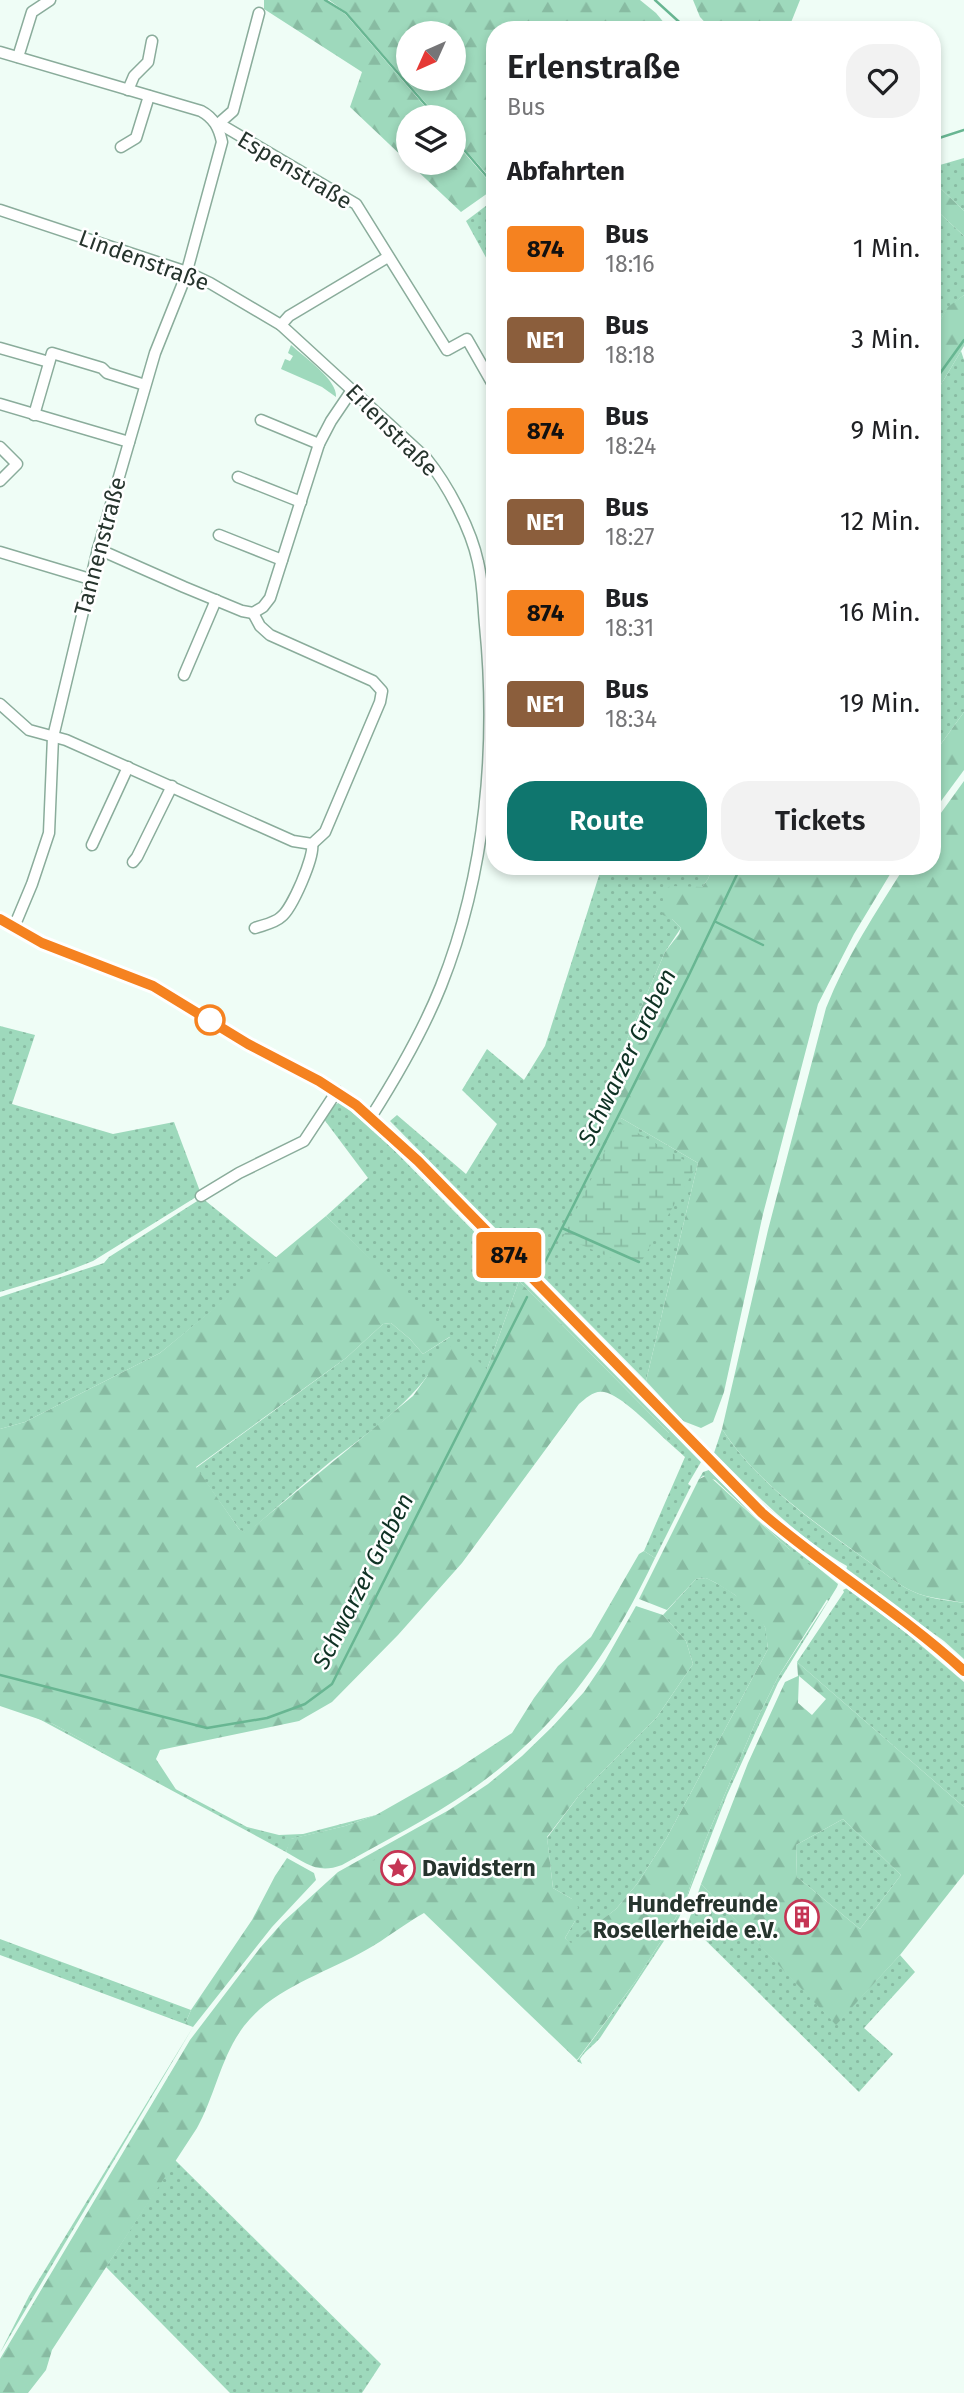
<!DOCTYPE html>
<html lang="de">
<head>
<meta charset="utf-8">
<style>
  :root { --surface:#fff; --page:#f2f2f2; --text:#202124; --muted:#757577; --accent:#0f766e }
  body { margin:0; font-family:"Fira Sans",sans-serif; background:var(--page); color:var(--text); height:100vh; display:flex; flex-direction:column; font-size:26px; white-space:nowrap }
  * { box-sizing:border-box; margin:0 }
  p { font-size:23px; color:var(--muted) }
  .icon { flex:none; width:38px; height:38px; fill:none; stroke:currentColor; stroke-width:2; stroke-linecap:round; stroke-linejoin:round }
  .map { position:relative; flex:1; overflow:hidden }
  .details { position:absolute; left:486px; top:21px; width:455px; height:854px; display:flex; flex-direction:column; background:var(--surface); border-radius:28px; box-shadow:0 4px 10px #0003 }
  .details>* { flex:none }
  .badge { padding:0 14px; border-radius:5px; font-size:24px; line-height:46px }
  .needle { width:46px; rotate:225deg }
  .buttons { position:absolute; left:396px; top:21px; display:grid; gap:14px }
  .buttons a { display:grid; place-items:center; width:70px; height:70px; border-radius:50%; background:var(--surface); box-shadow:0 4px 10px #0003; font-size:35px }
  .map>.badge { position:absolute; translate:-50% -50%; box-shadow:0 0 0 4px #fff }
  h2 { padding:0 21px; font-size:26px; line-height:63px }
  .round { display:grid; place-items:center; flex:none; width:74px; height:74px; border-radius:28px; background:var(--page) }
  .head { display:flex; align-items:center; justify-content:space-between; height:119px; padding:0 21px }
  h1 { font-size:33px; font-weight:600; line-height:52px }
  .button { display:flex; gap:14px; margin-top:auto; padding:14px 21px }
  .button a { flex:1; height:80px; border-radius:28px; background:var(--accent); color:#fff; font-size:28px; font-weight:600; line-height:80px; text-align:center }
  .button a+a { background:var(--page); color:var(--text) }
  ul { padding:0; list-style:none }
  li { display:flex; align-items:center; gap:21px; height:91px; padding:0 21px }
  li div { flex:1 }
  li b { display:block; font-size:26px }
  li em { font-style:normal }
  li .badge { min-width:77px; font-weight:700; text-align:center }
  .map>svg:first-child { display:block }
  .grass { fill:url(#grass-dots) }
  .forest { fill:url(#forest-firs); fill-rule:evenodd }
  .wetland { fill:url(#wetland-marsh) }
  .cemetery { fill:url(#cemetery-stones) }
  .park { fill:#9ed9bc }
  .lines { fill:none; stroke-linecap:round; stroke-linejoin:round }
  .stream { stroke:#68b692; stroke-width:2.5 }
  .minor-casing { stroke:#8aac9b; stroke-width:13 }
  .minor { stroke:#fff; stroke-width:10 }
  .line-casing { stroke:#fff; stroke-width:16 }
  .line { stroke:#f58220; stroke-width:10 }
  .stop-dot { fill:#fff; stroke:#f58220; stroke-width:3.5 }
  .labels { text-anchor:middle; stroke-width:5; stroke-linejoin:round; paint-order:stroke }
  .street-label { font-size:23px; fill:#26342d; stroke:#fff }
  .poi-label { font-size:23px; font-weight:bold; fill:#26342d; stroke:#fff; text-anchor:start }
  .water-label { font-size:24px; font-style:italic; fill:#0f3224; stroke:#fff }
</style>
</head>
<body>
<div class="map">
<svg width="964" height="2393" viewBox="0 0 964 2393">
  <defs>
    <pattern id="grass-dots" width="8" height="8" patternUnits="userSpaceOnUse" patternTransform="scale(1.75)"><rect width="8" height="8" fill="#9ed9bc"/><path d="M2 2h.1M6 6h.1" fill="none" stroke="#88bba2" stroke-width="1.8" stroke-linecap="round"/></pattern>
    <pattern id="forest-firs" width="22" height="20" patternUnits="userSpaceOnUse" patternTransform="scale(1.75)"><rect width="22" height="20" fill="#9ed9bc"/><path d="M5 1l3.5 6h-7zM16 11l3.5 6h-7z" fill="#88bba2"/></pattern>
    <pattern id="wetland-marsh" width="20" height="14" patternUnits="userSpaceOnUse" patternTransform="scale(1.75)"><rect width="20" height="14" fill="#9ed9bc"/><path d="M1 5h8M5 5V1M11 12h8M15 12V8" fill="none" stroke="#88bba2"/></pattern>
    <pattern id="cemetery-stones" width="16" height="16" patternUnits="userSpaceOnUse" patternTransform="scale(1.75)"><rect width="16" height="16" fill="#9ed9bc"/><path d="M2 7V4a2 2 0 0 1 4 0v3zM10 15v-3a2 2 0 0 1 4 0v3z" fill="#88bba2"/></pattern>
  </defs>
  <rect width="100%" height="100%" fill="#effdf6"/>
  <!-- grass -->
  <g class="grass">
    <polygon points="964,158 964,211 933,181 933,167"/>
    <polygon points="495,199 495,274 466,221"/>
    <polygon points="933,207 964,236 964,295 948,308 933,332"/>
    <polygon points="961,351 964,360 964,712 933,755 933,398"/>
    <polygon points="602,866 713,866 708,879 702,887 692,887 672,919 681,928 665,952 601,1100 587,1123 621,1118 698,1163 646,1381 390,1121 397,1115 466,1174 497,1124 462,1090 487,1049 524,1080 545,1046"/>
    <polygon points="0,1026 35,1035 12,1104 113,1134 174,1122 201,1194 93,1261 60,1274 0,1292"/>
    <path d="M 340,1102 L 382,1138 L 701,1462 L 688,1484 L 691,1486 L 655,1558 L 644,1551 L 685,1457 L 666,1440 L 669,1433 L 519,1281 L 487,1369 L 428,1375 C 400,1413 360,1438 324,1467 C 297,1489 272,1512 246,1534 L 239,1529 L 196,1468 L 346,1358 L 383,1324 L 391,1323 L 410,1339 L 423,1354 L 450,1337 L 326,1216 L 368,1178 L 323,1118 L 331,1107 Z"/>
    <polygon points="202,1198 277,1258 160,1353 25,1422 0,1429 0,1297 104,1263 109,1257"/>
    <path d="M 722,1429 C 758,1485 819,1526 872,1564 C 885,1573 898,1585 912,1591 C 928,1599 947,1600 964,1603 L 964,1659 L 944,1641 L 846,1571 L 847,1566 C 796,1537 756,1494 714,1453 Z"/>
    <path d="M 709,1470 L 757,1518 L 838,1584 L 837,1587 L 778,1683 L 727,1795 L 679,1918 L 600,2038 C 593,2046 586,2050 580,2059 L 582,2064 L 577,2061 L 635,1982 L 675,1919 L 686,1899 L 705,1841 L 756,1721 L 778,1677 L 828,1601 L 789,1549 L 715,1480 L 703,1476 L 699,1479 L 703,1472 Z"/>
    <path d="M 706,1578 C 724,1586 757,1607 765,1627 C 767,1634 767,1643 768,1649 L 666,1839 L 637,1884 L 616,1909 L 571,1944 L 565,1938 L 575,1921 L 572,1899 L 553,1888 L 547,1838 L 580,1794 L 657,1717 L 693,1664 L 686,1641 L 663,1615 L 696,1579 Z"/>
    <polygon points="847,1588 910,1636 964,1682 964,1807 797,1662 844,1592 843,1590"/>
    <polygon points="28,1713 53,1724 247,1827 279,1835 303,1834 376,1815 345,1826 291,1839 286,1852"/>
    <polygon points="843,1819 901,1875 860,1929 797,1877 796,1845"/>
    <polygon points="701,1884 836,2024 900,1955 915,1972 864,2028 893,2054 859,2092 688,1923"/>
    <polygon points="0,1939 191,2010 185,2024 0,1955"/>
    <polygon points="193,2027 0,2353 29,2296"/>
    <polygon points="175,2160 381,2364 362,2393 230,2393 106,2267"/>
  </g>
  <!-- forest -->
  <g class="forest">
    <polygon points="264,0 324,0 345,14 434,117 408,117 408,162 350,107 362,72 264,9"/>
    <path d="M 329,0 L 640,0 L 656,13 L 670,30 L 495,30 L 495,183 L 453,136 L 453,117 L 438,117 L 347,13 ZM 408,33 L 453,33 L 453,79 L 408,79 Z"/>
    <polygon points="693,0 800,0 788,30 712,30 700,17"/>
    <polygon points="453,140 495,188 461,212 409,163 453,163"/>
    <polygon points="933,181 964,211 964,236 933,207"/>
    <polygon points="964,295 964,346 933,398 933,332 948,307"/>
    <polygon points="964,712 964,770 933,812 933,755"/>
    <path d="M 964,781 L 964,1603 C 947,1599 929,1599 912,1591 C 898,1585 885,1573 872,1564 C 819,1525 758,1485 722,1429 L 768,1230 L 826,1008 C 846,957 876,912 905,866 L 933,866 L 933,824 Z"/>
    <polygon points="713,866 895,866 854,934 818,1004 763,1214 724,1392 713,1422 701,1428 683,1421 646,1381 698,1163 621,1118 605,1145 577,1130 587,1123 601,1100 665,952 679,934 681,928 672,919 663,915 663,891 670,886 702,887 708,879"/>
    <path d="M 326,1216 L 451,1336 L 423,1354 L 410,1339 L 391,1323 L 383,1324 L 346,1358 L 196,1467 L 239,1529 L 246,1533 L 413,1396 L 428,1375 L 426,1362 L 457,1342 L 487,1369 L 519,1281 L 670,1434 L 666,1440 C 653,1428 620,1394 604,1392 C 594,1390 586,1398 579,1404 L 462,1563 L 398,1635 L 332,1702 L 299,1721 L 160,1750 L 156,1759 L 177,1791 L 53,1724 L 0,1706 L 0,1429 L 25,1422 L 160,1353 Z"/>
    <path d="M 708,1475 L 789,1549 L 836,1585 L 778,1677 L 756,1721 L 705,1841 L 686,1899 L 675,1919 L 635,1982 L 577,2060 L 424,1913 C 404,1924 386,1939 366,1950 C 326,1973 273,1988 244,2026 C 221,2056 215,2096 197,2128 L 52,2350 L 46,2370 L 28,2393 L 0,2393 L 0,2359 L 190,2040 L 260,1948 L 283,1922 L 338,1872 L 449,1810 L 488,1784 L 522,1756 L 552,1727 L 584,1692 L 605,1661 L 636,1606 L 663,1615 L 686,1641 L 693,1664 L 657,1717 L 580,1794 L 547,1837 L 553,1888 L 572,1899 L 578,1907 L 575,1921 L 565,1938 L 571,1943 L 616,1909 L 637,1884 L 666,1839 L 768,1649 L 765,1627 L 755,1614 L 735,1595 L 716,1583 L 706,1578 L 696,1579 L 667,1610 L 639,1599 L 699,1479 Z"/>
    <path d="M 644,1551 L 655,1558 C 610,1653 558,1729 471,1790 C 430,1818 385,1841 342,1865 C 318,1874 307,1864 286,1852 L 290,1839 L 345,1826 L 376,1815 L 457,1769 L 512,1733 L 534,1698 L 558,1666 L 591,1637 L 639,1554 Z"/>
    <path d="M 797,1662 L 964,1807 L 964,1874 L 900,1955 L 836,2025 L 701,1884 L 748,1763 L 785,1682 L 798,1676 ZM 799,1676 L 826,1699 L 812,1715 L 798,1703 ZM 843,1819 L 901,1875 L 860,1929 L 797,1877 L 796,1845 Z"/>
    <polygon points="287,1858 314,1873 316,1880 272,1927 193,2027 185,2024 191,2010 252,1920 275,1876"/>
  </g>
  <!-- wetland -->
  <polygon class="wetland" points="619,1122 696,1167 637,1269 563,1237"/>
  <!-- cemetery -->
  <polygon class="cemetery" points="392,1848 406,1867 381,1875 369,1863"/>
  <!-- park -->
  <path class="park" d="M 291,345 C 304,357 338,380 336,397 L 322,387 L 281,369 L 285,359 L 290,361 L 293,356 L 288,353 Z"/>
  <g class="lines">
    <!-- stream -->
    <g class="stream">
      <polyline points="325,0 346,13 436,117"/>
      <polyline points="655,0 688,30"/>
      <polyline points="453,137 495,186"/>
      <polyline points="933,140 964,130"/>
      <polyline points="933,383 964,340"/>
      <polyline points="716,922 763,945"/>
      <polyline points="562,1228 639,1262"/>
      <polyline points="544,1264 688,977 741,866"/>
      <polyline points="0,1675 207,1728 267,1718 305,1704 332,1684 527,1297"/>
    </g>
    <!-- minor casing -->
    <g class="minor-casing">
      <g id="minor">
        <path d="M 0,52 L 201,111 C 214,118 219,128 222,142 L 185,278 L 155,353 L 98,549 L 53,737 L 49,833 L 32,884 L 14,927"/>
        <polyline points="18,57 32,12 50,0"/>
        <polyline points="128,90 134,76 148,62 152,41"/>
        <polyline points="217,125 225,127 356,204 447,350 467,339 495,388"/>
        <polyline points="217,125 233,111 259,13"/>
        <polyline points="121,147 136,138 149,96"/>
        <path d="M 0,210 L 187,272 L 210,283 L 281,325 L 426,458 C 448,485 471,529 478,562 C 483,583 483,604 485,625 C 497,745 486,873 441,986 C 423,1031 397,1076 371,1117"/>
        <polyline points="281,325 289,316 388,257"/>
        <polyline points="0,348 49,362"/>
        <polyline points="0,404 129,442"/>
        <polyline points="34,415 52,353 102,368 107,373 145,385"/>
        <polyline points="261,420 319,444"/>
        <polyline points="0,447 17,464 0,481"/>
        <polyline points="238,477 301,502"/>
        <polyline points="494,517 495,516"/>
        <polyline points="219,535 282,560"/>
        <polyline points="98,549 184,587 242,611 253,613"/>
        <polyline points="0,552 90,579"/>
        <polyline points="253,613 263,607 270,598 319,444 331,421 352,390"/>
        <polyline points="184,675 216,600"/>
        <polyline points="0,704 29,730 66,740 293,841 312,844 325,832 380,702 382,691 373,681 270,635 260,626 253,613"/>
        <polyline points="92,845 128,767"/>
        <polyline points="133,862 137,857 172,786"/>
        <path d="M 0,919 L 42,942 L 153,986 L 248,1044 L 319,1081 L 356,1105 L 418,1162 L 763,1512 C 827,1569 901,1613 964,1671"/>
        <path d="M 255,928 C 263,925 275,923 281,917 C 292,909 315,856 312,844"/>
        <polyline points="201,1196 239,1173 304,1141 337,1091"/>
      </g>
    </g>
    <!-- minor -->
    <use href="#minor" class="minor"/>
  </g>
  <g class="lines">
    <!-- line casing -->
    <g class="line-casing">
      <path id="line" d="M 0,919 L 42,943 L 153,986 L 248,1044 L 319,1081 L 356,1105 L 418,1161 L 762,1513 C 827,1569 901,1613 964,1671"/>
    </g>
    <!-- line -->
    <use href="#line" class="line"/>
  </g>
  <!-- icons -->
  <defs>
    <g id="sight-ring" transform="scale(1.75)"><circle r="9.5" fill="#fff" stroke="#c53554" stroke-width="1.5"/><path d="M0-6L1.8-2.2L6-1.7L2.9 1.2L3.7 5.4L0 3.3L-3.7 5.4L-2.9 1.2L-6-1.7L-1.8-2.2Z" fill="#c53554"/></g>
    <g id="building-ring" transform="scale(1.75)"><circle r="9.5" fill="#fff" stroke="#c53554" stroke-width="1.5"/><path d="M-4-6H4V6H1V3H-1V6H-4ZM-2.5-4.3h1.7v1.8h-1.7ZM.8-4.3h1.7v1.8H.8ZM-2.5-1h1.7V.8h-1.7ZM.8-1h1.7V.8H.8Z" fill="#c53554"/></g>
  </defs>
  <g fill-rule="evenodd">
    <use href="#sight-ring" x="398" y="1868"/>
    <use href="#building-ring" x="802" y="1917"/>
  </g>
  <!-- markers -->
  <circle class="stop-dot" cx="210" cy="1020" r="14"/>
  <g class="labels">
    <!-- street labels -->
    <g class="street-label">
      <text transform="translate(295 170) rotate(31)" y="8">Espenstraße</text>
      <text transform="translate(144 260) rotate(20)" y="8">Lindenstraße</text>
      <text transform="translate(392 430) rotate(45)" y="8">Erlenstraße</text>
      <text transform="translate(100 546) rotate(-75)" y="8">Tannenstraße</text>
    </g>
    <!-- poi labels -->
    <g class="poi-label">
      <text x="422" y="1876">Davidstern</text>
      <text x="778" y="1912" text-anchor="end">Hundefreunde<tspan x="778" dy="26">Rosellerheide e.V.</tspan></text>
    </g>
    <!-- water labels -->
    <g class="water-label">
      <text transform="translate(627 1057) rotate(-64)" y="8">Schwarzer Graben</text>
      <text transform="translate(363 1581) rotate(-63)" y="8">Schwarzer Graben</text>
    </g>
  </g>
</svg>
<div class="buttons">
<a><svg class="needle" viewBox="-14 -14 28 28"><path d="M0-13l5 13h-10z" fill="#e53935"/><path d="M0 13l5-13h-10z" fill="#757577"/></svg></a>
<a><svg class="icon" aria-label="layers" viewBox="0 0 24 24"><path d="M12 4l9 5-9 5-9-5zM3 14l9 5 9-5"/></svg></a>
</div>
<b class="badge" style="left:509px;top:1255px;background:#f58220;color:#111">874</b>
<section class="details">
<div class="head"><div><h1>Erlenstraße</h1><p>Bus</p></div><a class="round"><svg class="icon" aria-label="heart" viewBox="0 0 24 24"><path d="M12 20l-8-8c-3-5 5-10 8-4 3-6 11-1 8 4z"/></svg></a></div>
<h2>Abfahrten</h2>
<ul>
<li><span class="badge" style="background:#f58220;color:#111">874</span><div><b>Bus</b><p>18:16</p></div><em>1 Min.</em></li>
<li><span class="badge" style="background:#8b5e3c;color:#fff">NE1</span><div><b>Bus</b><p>18:18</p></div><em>3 Min.</em></li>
<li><span class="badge" style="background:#f58220;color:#111">874</span><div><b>Bus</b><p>18:24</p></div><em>9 Min.</em></li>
<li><span class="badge" style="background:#8b5e3c;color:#fff">NE1</span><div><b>Bus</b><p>18:27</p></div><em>12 Min.</em></li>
<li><span class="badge" style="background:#f58220;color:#111">874</span><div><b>Bus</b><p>18:31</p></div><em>16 Min.</em></li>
<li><span class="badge" style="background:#8b5e3c;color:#fff">NE1</span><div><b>Bus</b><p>18:34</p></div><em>19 Min.</em></li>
</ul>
<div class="button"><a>Route</a><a>Tickets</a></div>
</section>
</div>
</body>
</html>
